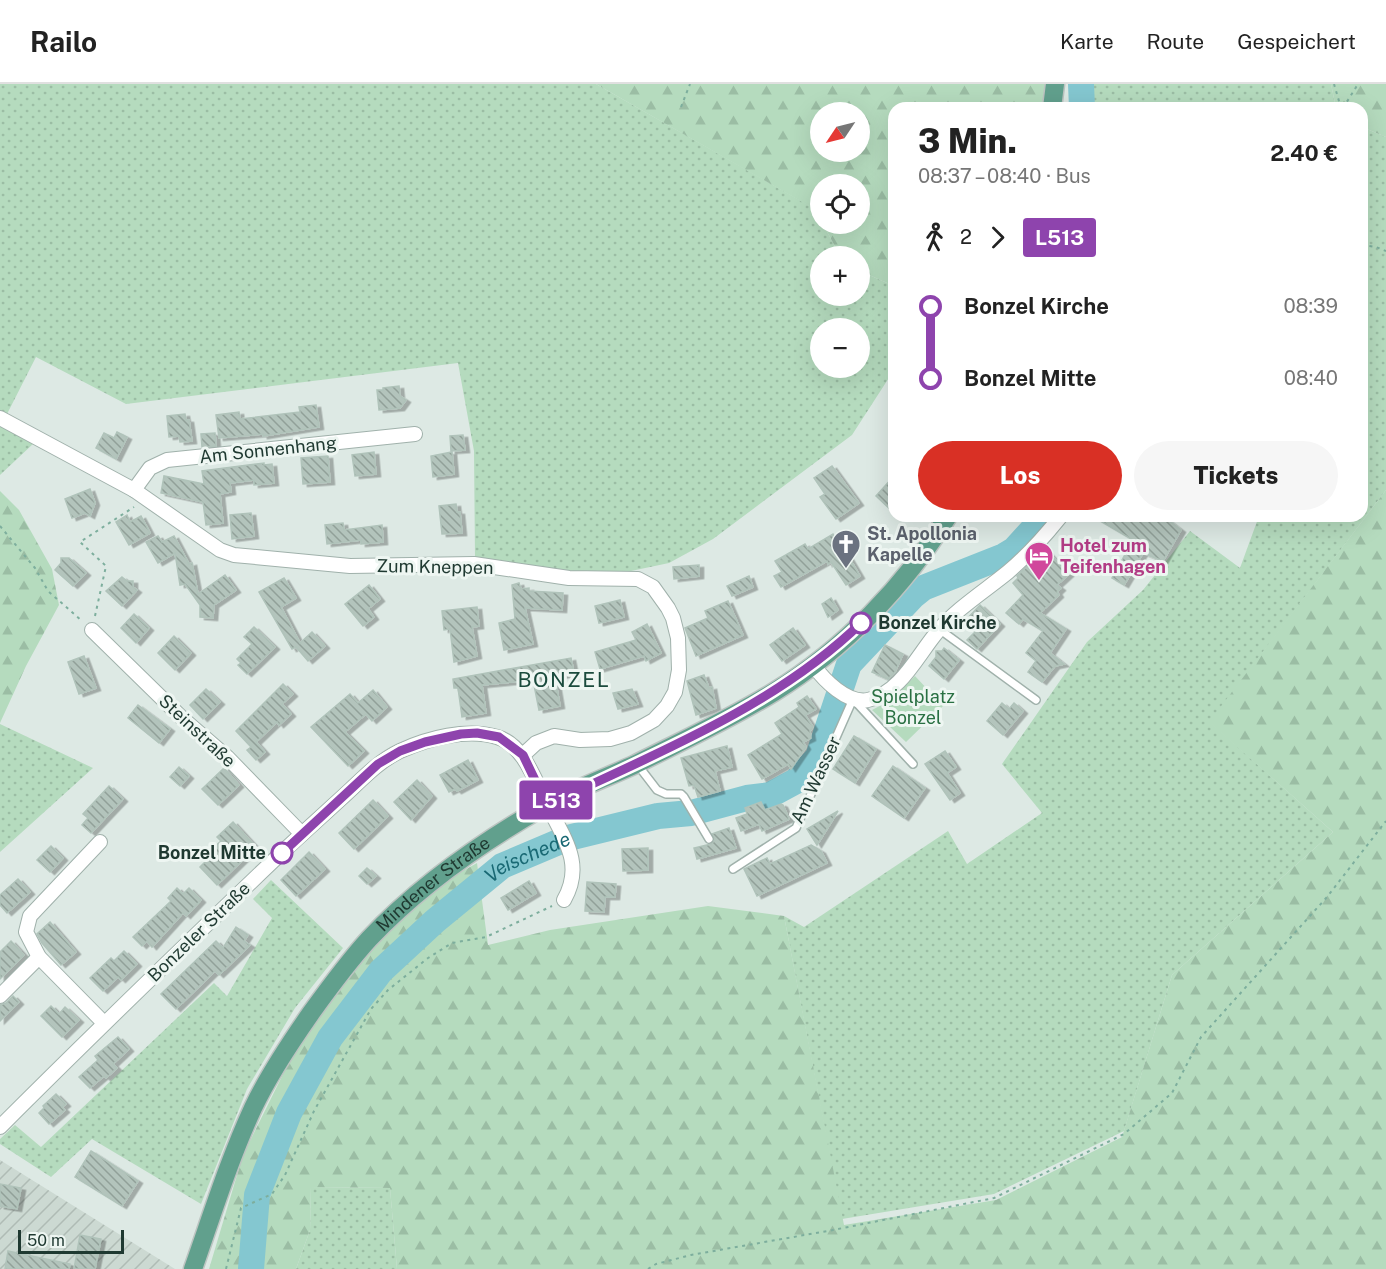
<!DOCTYPE html>
<html lang="de">
<head>
<meta charset="utf-8">
<style>
  :root { --surface:#fff; --page:#f6f6f6; --text:#222; --muted:#767676; --line:#e0e0e0; --accent:#d93025 }
  body { margin:0; font-family:"Public Sans",sans-serif; background:var(--page); color:var(--text); height:100vh; display:flex; flex-direction:column; font-size:22px; white-space:nowrap }
  * { box-sizing:border-box; margin:0 }
  p { font-size:20px; color:var(--muted) }
  .icon { flex:none; width:33px; height:33px; fill:none; stroke:currentColor; stroke-width:2; stroke-linecap:round; stroke-linejoin:round }
  .map { position:relative; flex:1; overflow:hidden }
  .drawer { position:absolute; left:888px; top:18px; width:480px; height:420px; display:flex; flex-direction:column; background:var(--surface); border-radius:18px; box-shadow:0 6px 24px #0002 }
  .drawer>* { flex:none }
  .badge { padding:0 12px; border-radius:4px; font-size:21px; line-height:39px }
  .needle { width:39px; rotate:235deg }
  .buttons { position:absolute; left:810px; top:18px; display:grid; gap:12px }
  .buttons a { display:grid; place-items:center; width:60px; height:60px; border-radius:50%; background:var(--surface); box-shadow:0 6px 24px #0002; font-size:30px }
  .scale { position:absolute; left:18px; bottom:15px; width:106px; box-sizing:border-box; padding-left:6px; border:3px solid #1f3931; border-top:0; font-size:16px; line-height:21px; white-space:nowrap; color:#1f3931; -webkit-text-stroke:4px #eef6f2; paint-order:stroke }
  .map>.badge { position:absolute; translate:-50% -50%; box-shadow:0 0 0 3px #fff }
  .legs { display:flex; align-items:center; gap:9px; height:66px; padding:0 30px; font-size:20px }
  .legs p { margin-inline-start:auto }
  .summary { display:flex; align-items:center; justify-content:space-between; height:102px; padding:0 30px }
  h1 { font-size:33px; font-weight:800; line-height:45px }
  .cta { display:flex; gap:12px; margin-top:auto; padding:12px 30px }
  .cta a { flex:1; height:69px; border-radius:36px; background:var(--accent); color:#fff; font-size:24px; font-weight:800; line-height:69px; text-align:center }
  .cta a+a { background:var(--page); color:var(--text) }
  ul { padding:0 30px; list-style:none }
  li { display:flex; align-items:center; gap:21px; height:72px; font-size:22px }
  li i { display:grid; place-items:center; width:9px; height:100%; margin:0 8px; background:currentColor }
  li i::after { content:''; width:15px; height:15px; margin:-8px; border:4px solid; border-radius:50%; background:var(--surface) }
  li p { margin-inline-start:auto }
  li:first-child i { background:linear-gradient(#0000 50%,currentColor 0) }
  li:last-child i { background:linear-gradient(currentColor 50%,#0000 0) }
  header { display:flex; align-items:center; gap:36px; box-sizing:border-box; height:84px; padding:0 30px; background:var(--surface); border-bottom:2px solid var(--line) }
  header strong { font-size:28px }
  nav { display:flex; gap:33px; margin-inline-start:auto; font-size:21px }
  .map>svg:first-child { display:block }
  .industrial { fill:url(#industrial-furrows) }
  .grass { fill:url(#grass-dots); fill-rule:evenodd }
  .forest { fill:url(#forest-firs); fill-rule:evenodd }
  .park { fill:#b5dbbe }
  .lines { fill:none; stroke-linecap:round; stroke-linejoin:round }
  .river { stroke:#84c7d0; stroke-width:26 }
  .building { fill:url(#building-back-hatch); stroke:#b0c3ba; stroke-width:1.5; filter:url(#shadow) }
  .service-casing { stroke:#a0b1ab; stroke-width:10 }
  .minor-casing { stroke:#a0b1ab; stroke-width:16 }
  .primary-casing { stroke:#bcc4c1; stroke-width:21 }
  .path { stroke:#7dae9d; stroke-width:2; stroke-dasharray:3 4.5; stroke-linecap:butt }
  .service { stroke:#fff; stroke-width:7 }
  .minor { stroke:#fff; stroke-width:14 }
  .primary { stroke:#61a08d; stroke-width:18 }
  .line-1-casing { stroke:#fff; stroke-width:14 }
  .line-1 { stroke:#8e44ad; stroke-width:9 }
  .stop-1-dot { fill:#fff; stroke:#8e44ad; stroke-width:3 }
  .labels { text-anchor:middle; stroke-width:6; stroke-linejoin:round; paint-order:stroke }
  .street-label { font-size:18px; fill:#1f3931; stroke:#eef6f2 }
  .worship-label { font-size:18px; font-weight:bold; fill:#5b616d; stroke:#eef6f2; text-anchor:start }
  .hotel-label { font-size:18px; font-weight:bold; fill:#b23c85; stroke:#eef6f2; text-anchor:start }
  .stop-label { font-size:18px; font-weight:bold; fill:#1f3931; stroke:#eef6f2; text-anchor:start }
  .park-label { font-size:18px; fill:#297042; stroke:#eef6f2 }
  .water-label { font-size:20px; font-style:italic; fill:#196974; stroke:#eef6f2 }
  .quarter-label { font-size:21px; letter-spacing:1.5px; fill:#1b4b3d; stroke:#eef6f2 }
</style>
</head>
<body>
<header>
<strong>Railo</strong>
<nav><a>Karte</a><a>Route</a><a>Gespeichert</a></nav>
</header>
<div class="map">
<svg width="1386" height="1185" viewBox="0 0 1386 1185">
  <defs>
    <pattern id="industrial-furrows" width="10" height="10" patternUnits="userSpaceOnUse" patternTransform="scale(1.5)"><rect width="10" height="10" fill="#ccd9d2"/><path d="M-1 1l2-2M0 10L10 0M9 11l2-2" fill="none" stroke="#afbbb5"/></pattern>
    <pattern id="grass-dots" width="8" height="8" patternUnits="userSpaceOnUse" patternTransform="scale(1.5)"><rect width="8" height="8" fill="#b5dbbe"/><path d="M2 2h.1M6 6h.1" fill="none" stroke="#9bbda4" stroke-width="1.8" stroke-linecap="round"/></pattern>
    <pattern id="forest-firs" width="22" height="20" patternUnits="userSpaceOnUse" patternTransform="scale(1.5)"><rect width="22" height="20" fill="#b5dbbe"/><path d="M5 1l3.5 6h-7zM16 11l3.5 6h-7z" fill="#9bbda4"/></pattern>
    <pattern id="building-back-hatch" width="6" height="6" patternUnits="userSpaceOnUse" patternTransform="scale(1.5)"><rect width="6" height="6" fill="#b3c4bc"/><path d="M-1 5l2 2M0 0l6 6M5-1l2 2" fill="none" stroke="#91a099"/></pattern>
    <filter id="shadow"><feDropShadow dx="4.5" dy="2.5" stdDeviation="0" flood-color="#0004"/></filter>
  </defs>
  <rect width="100%" height="100%" fill="#dde9e4"/>
  <!-- industrial -->
  <polygon class="industrial" points="0,1076 175,1185 0,1185"/>
  <!-- grass -->
  <g class="grass">
    <path d="M 0,0 L 596,0 L 817,126 L 820,134 L 820,140 L 823,140 L 840,172 L 820,172 L 820,212 L 860,212 L 860,187 L 894,202 L 894,286 L 852,351 L 713,455 L 669,479 L 631,487 L 573,487 L 475,473 L 474,367 L 458,279 L 126,320 L 36,273 L 5,334 L 34,359 L 0,391 ZM 820,244 L 860,244 L 860,284 L 820,284 Z"/>
    <polygon points="1081,0 1331,0 1336,24 1077,24"/>
    <polygon points="1362,43 1386,53 1386,406 1210,638 1333,748 1172,891 1124,1047 994,1110 842,1135 784,832 804,843 948,747 967,780 1042,729 1002,680 1087,558 1143,506 1190,447 1240,484 1259,432 1362,432"/>
    <polygon points="0,640 93,684 0,768"/>
    <polygon points="271,796 343,864 295,924 247,1005 201,1120 92,1055 51,1093 0,1060 0,1055 15,1041 41,1063 214,899 227,912 272,834 253,815"/>
    <polygon points="311,1103 390,1104 397,1185 296,1185 310,1146"/>
  </g>
  <!-- forest -->
  <g class="forest">
    <path d="M 596,0 L 1045,0 L 1042,24 L 894,24 L 894,202 L 860,187 L 860,172 L 840,172 L 823,140 L 860,140 L 860,100 L 820,100 L 820,134 L 816,126 ZM 820,28 L 860,28 L 860,68 L 820,68 Z"/>
    <polygon points="1331,0 1386,0 1386,53 1362,43 1362,24 1336,24"/>
    <polygon points="1386,406 1386,1185 397,1185 390,1104 311,1103 310,1146 296,1185 209,1185 243,1071 294,968 332,913 365,872 405,831 445,797 477,779 488,861 550,846 708,822 784,832 844,1141 996,1116 1122,1053 1172,891 1333,748 1209,638"/>
    <polygon points="0,407 19,426 52,485 59,521 26,582 0,639"/>
  </g>
  <!-- park -->
  <polygon class="park" points="915,592 943,622 906,658 872,626 891,616"/>
  <g class="lines">
    <!-- river -->
    <g class="river">
      <polyline points="1081,0 1082,24"/>
      <path id="s1" d="M 251,1185 L 257,1111 L 289,1029 L 330,954 L 381,887 L 435,837 L 502,782 L 568,754 L 658,732 L 691,729 L 747,714 L 770,711 L 796,697 L 818,673 L 849,580 L 913,512 L 923,504 L 1004,472 L 1014,466 L 1045,432"/>
    </g>
  </g>
  <!-- building -->
  <g class="building">
    <polygon points="399,302 400,312 406,316 400,324 379,326 377,306 383,306 383,304"/>
    <polygon points="316,321 319,343 263,352 263,350 219,354 216,331 239,328 240,335 300,328 299,323"/>
    <polygon points="185,330 186,336 189,336 192,357 180,358 179,352 169,353 167,332"/>
    <polygon points="117,348 127,353 116,375 96,364 104,349 114,354"/>
    <polygon points="215,349 216,362 202,363 201,350"/>
    <polygon points="463,351 465,366 451,367 450,352"/>
    <polygon points="374,368 376,390 355,392 352,371"/>
    <polygon points="452,368 454,390 433,393 431,372"/>
    <polygon points="328,372 330,398 303,400 301,374"/>
    <polygon points="264,379 264,381 272,380 274,399 254,401 254,396 230,399 231,408 220,410 223,439 206,441 203,418 161,409 164,392 204,400 202,387"/>
    <polygon points="832,382 859,419 836,435 820,413 825,410 814,394"/>
    <polygon points="894,392 894,429 876,412"/>
    <polygon points="90,405 95,419 90,432 85,429 72,434 65,415"/>
    <polygon points="456,420 457,428 460,428 462,449 442,450 439,422"/>
    <polygon points="251,429 254,452 232,455 230,431"/>
    <polygon points="127,431 130,438 141,432 150,449 129,461 116,438"/>
    <polygon points="1092,432 1163,432 1181,446 1163,477 1143,469 1124,501 1112,494 1133,456"/>
    <polygon points="343,439 344,446 382,441 383,458 361,460 361,456 327,460 325,441"/>
    <polygon points="833,450 840,464 844,465 860,492 846,501 831,478 828,480 827,477 781,503 774,492 782,488 775,477 805,460 808,465"/>
    <polygon points="158,452 162,458 174,452 189,480 192,479 198,510 225,491 236,506 214,521 213,534 200,533 200,521 185,500 180,501 175,469 158,479 146,458"/>
    <polygon points="1047,467 1069,490 1057,501 1061,504 1057,508 1059,511 1040,529 1066,545 1050,569 1064,580 1055,582 1042,598 1028,588 1036,577 1026,569 1043,547 1023,535 1019,540 1006,529 1023,511 1013,499 1018,494 1017,492 1038,472 1040,474"/>
    <polygon points="61,474 69,474 86,489 73,502 55,486 61,479"/>
    <polygon points="699,481 699,492 674,495 673,483"/>
    <polygon points="749,492 753,503 732,512 727,502"/>
    <polygon points="122,493 127,497 133,497 133,503 137,506 122,522 106,507"/>
    <polygon points="284,494 296,514 281,523 300,559 312,548 325,562 308,577 296,563 292,565 259,508"/>
    <polygon points="519,499 521,505 529,504 529,507 563,509 562,526 525,524 533,560 504,566 499,539 515,535 512,501"/>
    <polygon points="369,501 380,515 368,525 374,533 363,542 345,520"/>
    <polygon points="831,514 838,526 828,533 822,520"/>
    <polygon points="620,516 624,533 599,539 595,522"/>
    <polygon points="728,517 743,551 696,572 685,544 708,534 705,527"/>
    <polygon points="980,521 1000,540 977,565 967,556 975,548 964,538"/>
    <polygon points="477,523 479,542 472,543 477,572 454,578 450,545 444,546 442,527"/>
    <polygon points="134,530 149,544 136,559 121,544"/>
    <polygon points="647,540 661,569 646,577 644,572 600,585 595,568 636,556 632,548"/>
    <polygon points="254,543 275,563 247,590 238,581 241,579 237,575 252,560 244,553"/>
    <polygon points="793,544 805,561 782,577 770,561"/>
    <polygon points="174,552 191,569 175,586 158,569"/>
    <polygon points="885,561 903,570 895,588 888,595 872,588"/>
    <polygon points="944,564 959,576 944,595 929,582 936,573 936,567 942,567"/>
    <polygon points="84,572 96,604 79,610 68,578"/>
    <polygon points="571,574 574,589 555,593 560,622 539,626 533,596 482,601 486,629 462,633 458,604 454,604 453,595"/>
    <polygon points="704,591 709,604 712,603 716,624 696,631 687,597"/>
    <polygon points="283,600 293,610 282,620 291,630 279,641 277,638 256,658 265,668 256,676 247,666 251,663 236,647"/>
    <polygon points="206,605 220,618 203,635 190,621"/>
    <polygon points="632,605 638,620 618,625 613,609"/>
    <polygon points="373,606 387,623 372,637 366,630 345,648 364,667 348,682 311,643 350,610 358,619"/>
    <polygon points="807,612 816,625 805,631 813,643 810,647 811,654 803,658 806,663 791,685 788,680 762,695 748,671 782,650 775,639 799,623 797,619"/>
    <polygon points="1002,619 1009,625 1014,619 1023,627 1003,651 987,637"/>
    <polygon points="138,621 170,645 159,659 128,634"/>
    <polygon points="854,652 876,665 855,699 833,685"/>
    <polygon points="727,662 732,683 715,687 720,707 698,713 694,701 689,702 681,674"/>
    <polygon points="945,667 956,683 947,689 960,709 950,716 925,680"/>
    <polygon points="468,676 478,696 457,707 455,705 449,708 440,691"/>
    <polygon points="893,682 925,704 904,734 872,712"/>
    <polygon points="179,683 189,692 180,702 170,693"/>
    <polygon points="224,684 239,701 218,721 202,705"/>
    <polygon points="417,696 432,712 411,736 394,718"/>
    <polygon points="109,702 123,715 91,749 82,741 88,734 83,730"/>
    <polygon points="373,716 388,732 354,765 339,749"/>
    <polygon points="761,718 765,726 781,720 783,721 789,735 762,747 759,740 741,747 736,734 747,730 745,724"/>
    <polygon points="838,727 817,761 807,745"/>
    <polygon points="233,738 256,763 217,801 200,783 216,767 213,764 221,757 217,753"/>
    <polygon points="729,744 736,764 697,775 694,764 711,760 715,756 712,750"/>
    <polygon points="811,761 821,767 827,779 757,812 744,785 767,774 770,780"/>
    <polygon points="51,762 63,774 50,788 37,776"/>
    <polygon points="648,764 648,786 623,787 622,765"/>
    <polygon points="309,768 325,785 296,812 281,796"/>
    <polygon points="367,784 376,792 367,800 359,792"/>
    <polygon points="18,795 30,808 7,829 0,821 0,811"/>
    <polygon points="529,797 536,809 508,826 501,814"/>
    <polygon points="587,798 616,800 615,813 605,813 604,828 585,827"/>
    <polygon points="177,804 183,810 189,804 201,816 186,832 183,829 152,863 147,857 142,862 133,853 171,817 168,814"/>
    <polygon points="50,838 76,868 61,881 42,859 37,850"/>
    <polygon points="236,843 248,851 244,857 250,861 219,891 215,887 176,925 161,910 216,857 223,864"/>
    <polygon points="11,857 24,871 0,895 0,868"/>
    <polygon points="124,867 137,880 121,896 118,893 103,907 90,894 111,874 114,877"/>
    <polygon points="13,912 19,918 0,937 0,921 6,919"/>
    <polygon points="51,922 59,930 65,923 79,936 62,953 41,932"/>
    <polygon points="118,953 129,965 113,980 117,984 106,994 104,992 90,1004 79,993 98,976 95,972"/>
    <polygon points="56,1010 66,1020 62,1023 65,1026 49,1040 39,1029 44,1024 43,1022"/>
    <polygon points="91,1067 138,1097 122,1122 75,1093"/>
    <polygon points="0,1100 21,1104 17,1125 0,1122"/>
    <polygon points="80,1151 101,1155 95,1185 74,1185"/>
    <polygon points="8,1167 70,1180 69,1185 5,1185"/>
  </g>
  <g class="lines">
    <!-- service casing -->
    <g class="service-casing">
      <g id="service">
        <polyline points="939,545 1036,616"/>
        <polyline points="637,680 657,706 666,710 681,710 684,713 709,755"/>
        <polyline points="733,785 796,744 853,615 913,680"/>
      </g>
    </g>
    <!-- minor casing -->
    <g class="minor-casing">
      <g id="minor">
        <polyline points="0,334 134,406 220,466 234,471 350,482 474,480 569,494 638,495 653,503 668,524 673,534 678,554 679,586 675,608 667,622 654,636 631,649 610,655 580,656 554,652 536,659 523,671"/>
        <polyline points="134,406 150,384 167,376 415,350"/>
        <polyline points="92,546 182,634 227,673 302,750"/>
        <path d="M 813,581 C 824,596 847,620 868,616 C 901,609 918,570 938,547 C 955,526 986,506 1008,488 C 1027,472 1045,452 1061,432"/>
        <polyline points="100,758 30,832 26,848 39,873 104,939"/>
        <polyline points="0,912 39,873"/>
        <path d="M 0,1043 C 90,953 181,865 273,777 C 297,754 322,732 347,709 C 363,694 379,677 400,667 C 428,654 467,644 497,653 C 525,661 536,700 549,724 C 565,756 584,781 564,816"/>
      </g>
    </g>
    <!-- primary casing -->
    <g class="primary-casing">
      <g id="primary">
        <polyline points="1052,24 1055,0"/>
        <path id="s2" d="M 193,1185 C 212,1131 229,1076 253,1024 C 269,990 290,959 311,929 C 329,904 348,878 369,855 C 419,802 482,758 545,722 C 574,705 606,694 636,680 C 682,657 730,635 774,608 C 844,565 905,502 948,432"/>
      </g>
    </g>
    <!-- path -->
    <g class="path">
      <polyline points="1334,0 1341,24"/>
      <polyline points="681,23 690,0"/>
      <polyline points="1343,24 1358,0"/>
      <polyline points="1362,161 1376,163 1386,167"/>
      <polyline points="0,442 35,484 48,507 82,537"/>
      <polyline points="95,532 106,482 80,458 134,423"/>
      <polyline points="226,1185 241,1124 272,1110 285,1091 314,1027 371,925 388,906 428,874 452,859 486,853 552,822"/>
      <polyline points="648,1185 656,1180 691,1171 833,1146 994,1114 1124,1050 1172,1009 1201,953 1327,813 1386,737"/>
    </g>
    <!-- service -->
    <use href="#service" class="service"/>
    <!-- minor -->
    <use href="#minor" class="minor"/>
    <!-- primary -->
    <use href="#primary" class="primary"/>
  </g>
  <g class="lines">
    <!-- line-1 casing -->
    <g class="line-1-casing">
      <path id="line-1" d="M 282,769 L 378,680 L 400,667 L 425,658 L 461,650 L 477,649 L 499,653 L 523,671 L 547,721 C 653,671 776,622 861,539"/>
    </g>
    <!-- line-1 -->
    <use href="#line-1" class="line-1"/>
  </g>
  <!-- icons -->
  <defs>
    <g id="church-pin" transform="scale(1.5)"><path d="M0 17L-7.5 6A9.5 9.5 0 1 1 7.5 6Z" fill="#6b7280" stroke="#eef6f2"/><path d="M-1.2-6h2.4v3.5h3.3v2.4h-3.3V6h-2.4V-.1h-3.3v-2.4h3.3Z" fill="#fff"/></g>
    <g id="hotel-pin" transform="scale(1.5)"><path d="M0 17L-7.5 6A9.5 9.5 0 1 1 7.5 6Z" fill="#d1479c" stroke="#eef6f2"/><path d="M-6-4.5h1.5V1H6V5H4.5V3h-9V5H-6ZM-4 0a1.8 1.8 0 1 1 3.6 0ZM.5 0V-2.5h3Q6-2.5 6 0Z" fill="#fff"/></g>
  </defs>
  <g fill-rule="evenodd">
    <use href="#church-pin" x="846" y="460"/>
    <use href="#hotel-pin" x="1039" y="472"/>
  </g>
  <!-- markers -->
  <g class="stop-1-dot">
    <circle cx="861" cy="539" r="10"/>
    <circle cx="282" cy="769" r="10"/>
  </g>
  <g class="labels">
    <!-- street labels -->
    <g class="street-label">
      <text transform="translate(268 366) rotate(-6)" y="6">Am Sonnenhang</text>
      <text transform="translate(435 483) rotate(1)" y="6">Zum Kneppen</text>
      <text transform="translate(197 647) rotate(43)" y="6">Steinstraße</text>
      <text transform="translate(816 696) rotate(-65)" y="6">Am Wasser</text>
      <text dy="6" stroke="none"><textPath href="#s2" startOffset="462">Mindener Straße</textPath></text>
      <text transform="translate(199 848) rotate(-44)" y="6">Bonzeler Straße</text>
    </g>
    <!-- worship labels -->
    <g class="worship-label">
      <text x="867" y="456">St. Apollonia<tspan x="867" dy="21">Kapelle</tspan></text>
    </g>
    <!-- hotel labels -->
    <g class="hotel-label">
      <text x="1060" y="468">Hotel zum<tspan x="1060" dy="21">Teifenhagen</tspan></text>
    </g>
    <!-- stop labels -->
    <g class="stop-label">
      <text x="878" y="545">Bonzel Kirche</text>
      <text x="266" y="775" text-anchor="end">Bonzel Mitte</text>
    </g>
    <!-- park labels -->
    <g class="park-label">
      <text x="913" y="619">Spielplatz<tspan x="913" dy="21">Bonzel</tspan></text>
    </g>
    <!-- water labels -->
    <g class="water-label">
      <text dy="7" stroke="none"><textPath href="#s1" startOffset="519">Veischede</textPath></text>
    </g>
    <!-- quarter labels -->
    <g class="quarter-label">
      <text x="564" y="603">BONZEL</text>
    </g>
  </g>
</svg>
<div class="buttons">
<a><svg class="needle" viewBox="-14 -14 28 28"><path d="M0-13l5 13h-10z" fill="#e53935"/><path d="M0 13l5-13h-10z" fill="#767676"/></svg></a>
<a><svg class="icon" aria-label="locate" viewBox="0 0 24 24"><circle cx="12" cy="12" r="6"/><path d="M12 2v4M12 18v4M2 12h4M18 12h4"/></svg></a>
<a>+</a>
<a>−</a>
</div>
<div class="scale">50 m</div>
<b class="badge" style="left:556px;top:716px;background:#8e44ad;color:#fff">L513</b>
<section class="drawer">
<div class="summary"><div><h1>3 Min.</h1><p>08:37 – 08:40 · Bus</p></div><b>2.40 €</b></div>
<div class="legs"><svg class="icon" aria-label="walk" viewBox="0 0 24 24"><circle cx="13" cy="4" r="2"/><path d="M13 8l-2 6 4 7M11 14l-3 7M7 12l3-4h3l4 4"/></svg>2<svg class="icon" aria-label="forward" viewBox="0 0 24 24"><path d="M9 5l7 7-7 7"/></svg><b class="badge" style="background:#8e44ad;color:#fff">L513</b></div>
<ul>
<li><i style="color:#8e44ad"></i><b>Bonzel Kirche</b><p>08:39</p></li>
<li><i style="color:#8e44ad"></i><b>Bonzel Mitte</b><p>08:40</p></li>
</ul>
<div class="cta"><a>Los</a><a>Tickets</a></div>
</section>
</div>
</body>
</html>
